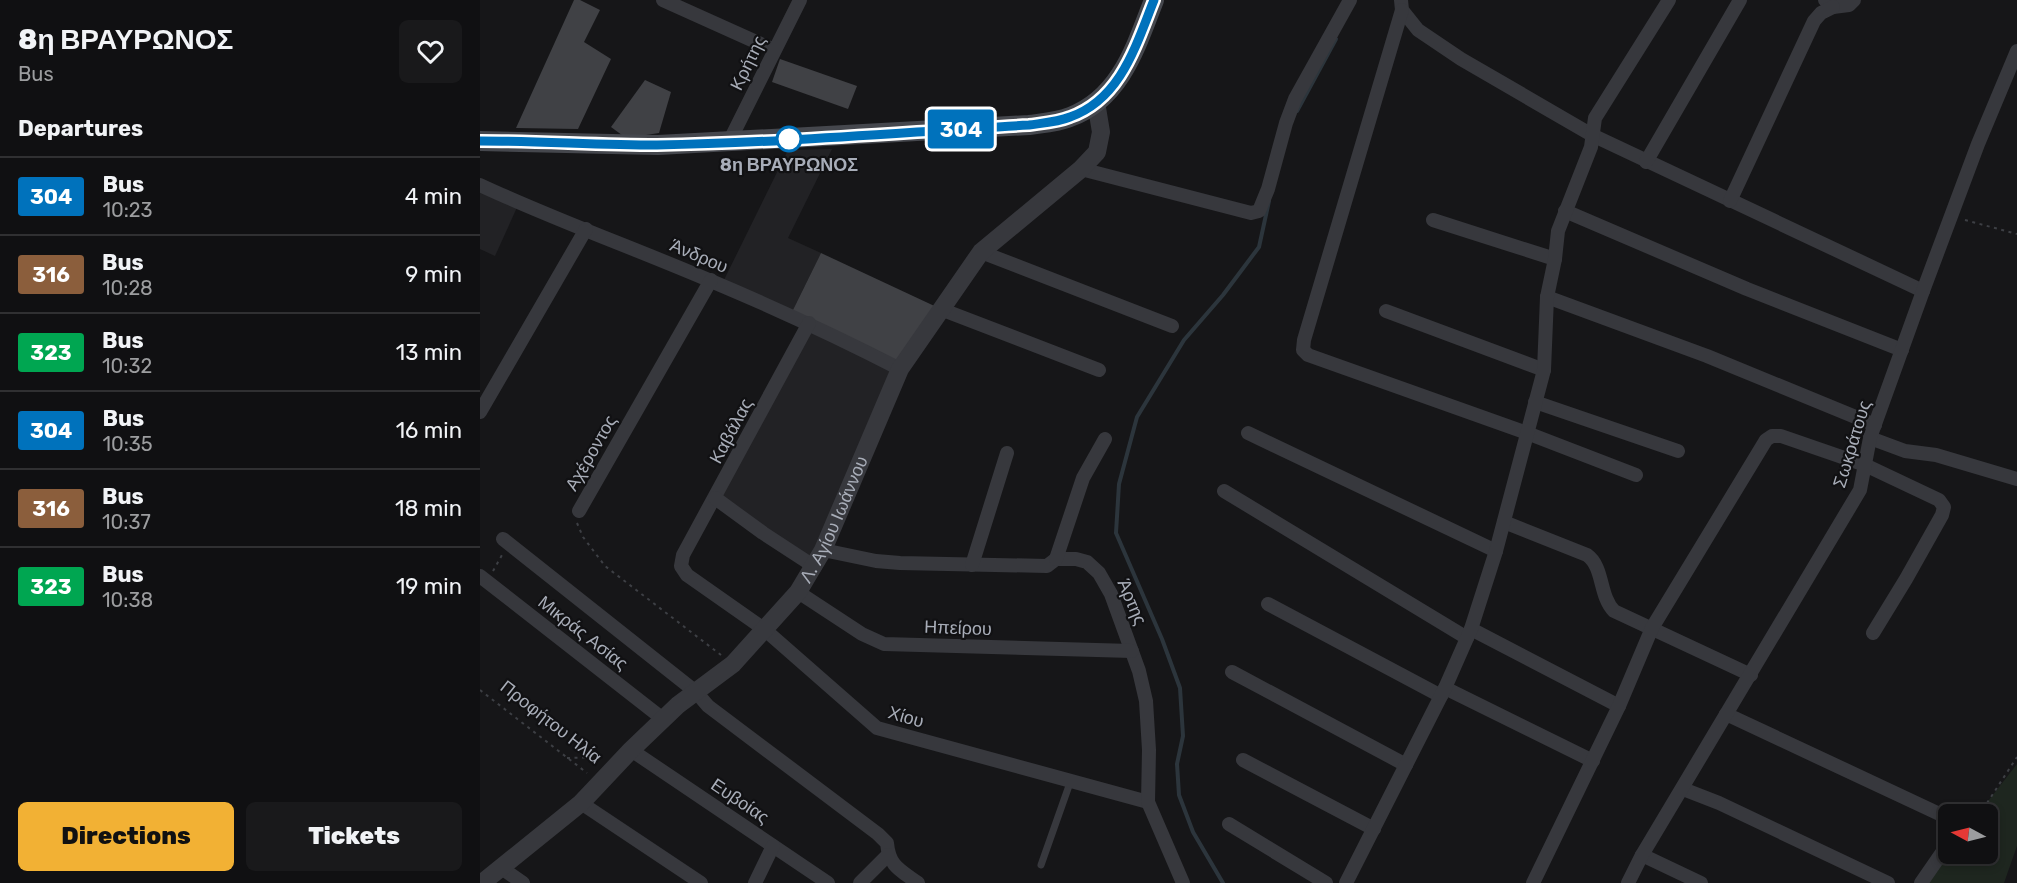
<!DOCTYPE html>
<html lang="en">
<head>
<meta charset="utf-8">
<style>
  :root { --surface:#101012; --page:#19191b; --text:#f1f3f6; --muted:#9c9d9f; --line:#303032; --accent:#f2b134 }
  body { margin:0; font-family:Rubik,sans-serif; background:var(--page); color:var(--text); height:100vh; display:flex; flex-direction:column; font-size:22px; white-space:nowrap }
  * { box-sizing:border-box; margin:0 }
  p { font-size:20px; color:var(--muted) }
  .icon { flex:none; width:33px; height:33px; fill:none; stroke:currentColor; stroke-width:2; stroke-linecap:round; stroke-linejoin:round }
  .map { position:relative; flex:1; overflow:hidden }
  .side { display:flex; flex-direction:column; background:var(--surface); width:480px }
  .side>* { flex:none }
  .badge { padding:0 12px; border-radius:4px; font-size:21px; line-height:39px }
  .needle { width:39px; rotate:277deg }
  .buttons { position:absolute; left:1458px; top:804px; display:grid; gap:12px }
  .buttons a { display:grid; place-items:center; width:60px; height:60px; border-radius:9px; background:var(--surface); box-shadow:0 3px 9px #0003,0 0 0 2px var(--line); font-size:30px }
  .map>.badge { position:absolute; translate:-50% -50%; box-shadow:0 0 0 3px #fff }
  h2 { padding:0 18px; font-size:22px; line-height:54px }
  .round { display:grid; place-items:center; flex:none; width:63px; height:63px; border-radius:9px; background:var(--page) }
  .headline { display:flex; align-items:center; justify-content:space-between; height:102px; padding:0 18px }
  h1 { font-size:28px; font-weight:800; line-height:45px }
  .cta { display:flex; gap:12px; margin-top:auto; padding:12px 18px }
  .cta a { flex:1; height:69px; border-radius:9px; background:var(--accent); color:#111; font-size:24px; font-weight:800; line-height:69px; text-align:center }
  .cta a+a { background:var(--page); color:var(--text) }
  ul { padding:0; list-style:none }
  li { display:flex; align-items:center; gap:18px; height:78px; padding:0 18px; border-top:2px solid var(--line) }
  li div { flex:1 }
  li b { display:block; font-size:22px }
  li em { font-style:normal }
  li .badge { min-width:66px; font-weight:700; text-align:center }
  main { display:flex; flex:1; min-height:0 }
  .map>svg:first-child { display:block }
  .built { fill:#222225 }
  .green { fill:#1e261f }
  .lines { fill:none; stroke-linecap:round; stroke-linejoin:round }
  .stream { stroke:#2c353c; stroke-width:4 }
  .building { fill:#404145 }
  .path { stroke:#3d3f44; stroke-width:2; stroke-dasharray:3 4.5; stroke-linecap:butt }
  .service { stroke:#37383d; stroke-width:7 }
  .minor { stroke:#37383d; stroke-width:14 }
  .tertiary { stroke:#37383d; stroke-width:18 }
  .secondary { stroke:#45474d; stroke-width:20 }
  .line-casing { stroke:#fff; stroke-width:14 }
  .line { stroke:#0072bc; stroke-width:9 }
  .stop-dot { fill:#fff; stroke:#0072bc; stroke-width:3 }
  .labels { text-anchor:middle; stroke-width:4.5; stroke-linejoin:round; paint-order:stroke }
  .street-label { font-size:18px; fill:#a8adb8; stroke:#111113 }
  .stop-label { font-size:18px; font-weight:bold; fill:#a8adb8; stroke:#111113 }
</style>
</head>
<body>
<main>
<section class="side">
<div class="headline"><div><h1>8η ΒΡΑΥΡΩΝΟΣ</h1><p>Bus</p></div><a class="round"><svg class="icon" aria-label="heart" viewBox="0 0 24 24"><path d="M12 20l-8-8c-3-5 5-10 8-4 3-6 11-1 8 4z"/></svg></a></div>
<h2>Departures</h2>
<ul>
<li><span class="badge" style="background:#0072bc;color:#fff">304</span><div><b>Bus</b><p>10:23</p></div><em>4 min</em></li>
<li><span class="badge" style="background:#8b5e3c;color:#fff">316</span><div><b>Bus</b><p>10:28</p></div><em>9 min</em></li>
<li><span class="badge" style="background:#00a651;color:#fff">323</span><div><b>Bus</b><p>10:32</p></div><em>13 min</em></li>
<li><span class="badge" style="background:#0072bc;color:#fff">304</span><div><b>Bus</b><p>10:35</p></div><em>16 min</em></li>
<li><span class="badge" style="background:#8b5e3c;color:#fff">316</span><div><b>Bus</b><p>10:37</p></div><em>18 min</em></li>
<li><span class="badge" style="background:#00a651;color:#fff">323</span><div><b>Bus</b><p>10:38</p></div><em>19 min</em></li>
</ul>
<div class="cta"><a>Directions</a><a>Tickets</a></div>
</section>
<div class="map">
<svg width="1537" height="883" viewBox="0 0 1537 883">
  <rect width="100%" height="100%" fill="#161618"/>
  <!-- built -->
  <g class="built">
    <polygon points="352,149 308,238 341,253 312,312 242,284 308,150"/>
    <polygon points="0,185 39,203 15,256 0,249"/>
    <polygon points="329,323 420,369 335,567 235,498"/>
  </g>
  <!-- green -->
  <polygon class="green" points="1537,764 1537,846 1524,883 1440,883 1468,854 1508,854 1508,814 1498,814"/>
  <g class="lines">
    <!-- stream -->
    <g class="stream">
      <polyline points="817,111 856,39"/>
      <polyline points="743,883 713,832 699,795 697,764 703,736 700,688 682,639 636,533 639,484 657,417 704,340 743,295 779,247 789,201"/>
    </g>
  </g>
  <!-- building -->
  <g class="building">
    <polygon points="94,0 100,0 120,10 104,42 131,59 98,129 36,128"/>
    <polygon points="300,59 377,86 368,109 292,82"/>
    <polygon points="165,80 191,92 179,133 146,138 131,127"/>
    <polygon points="341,253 463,310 420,369 312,312"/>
  </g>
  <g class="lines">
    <!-- path -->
    <g class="path">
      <polyline points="1485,220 1537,234"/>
      <polyline points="97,523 103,537 125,566 241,655"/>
      <polyline points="13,571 22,555"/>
      <polyline points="0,690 107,773"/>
      <polyline points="87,758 123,757"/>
      <polyline points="1507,803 1537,757"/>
    </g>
    <!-- service -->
    <polyline class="service" points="561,865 591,780"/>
    <!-- minor -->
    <g class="minor">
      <polyline points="183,0 294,50"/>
      <polyline points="921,0 922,10 938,30 981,59 1112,135 1443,291"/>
      <polyline points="1345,0 1353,7 1369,5 1374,0"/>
      <polyline points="922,10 824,340 823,350 828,355 1047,433 1156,475"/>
      <polyline points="249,142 320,0"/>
      <polyline points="1166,162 1260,0"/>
      <polyline points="601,169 771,213 779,211 788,189 806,123 815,99 870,0"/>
      <path d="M 0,185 C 75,220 154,248 231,281 C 295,308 358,337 420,369"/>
      <polyline points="1250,201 1334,21 1341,13 1353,7"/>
      <polyline points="1085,211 1267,289 1422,350"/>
      <polyline points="953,220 1075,259"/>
      <polyline points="501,252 692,326"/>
      <polyline points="1067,297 1227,356 1395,425"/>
      <polyline points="463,310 619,370"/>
      <polyline points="906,311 1064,370"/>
      <polyline points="329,323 203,555 201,566 207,575 284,629 397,728 668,802"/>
      <polyline points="1055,402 1198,451"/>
      <polyline points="0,412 106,229"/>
      <polyline points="768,433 1016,551"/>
      <polyline points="1390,438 1425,451 1456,455 1537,479"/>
      <polyline points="744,491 987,638"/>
      <polyline points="235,498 283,533 335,567"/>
      <polyline points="99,511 231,280"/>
      <path d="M 1024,522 L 1107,555 C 1124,567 1119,596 1134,611 L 1271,675"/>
      <path d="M 23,539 L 216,692 L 228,706 L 398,834 L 407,843 C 409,866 420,870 438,883"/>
      <polyline points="343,550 396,561 420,563 567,566 576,559 596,559 607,562 619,573 631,594 659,671 666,701 669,750 668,802 703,883"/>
      <polyline points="576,559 603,478 625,439"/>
      <polyline points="492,565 527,453"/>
      <polyline points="0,576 183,719"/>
      <polyline points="318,592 382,634 404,644 652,651"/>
      <polyline points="788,604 961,696"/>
      <polyline points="991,629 1139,706"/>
      <polyline points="752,672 926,765"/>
      <polyline points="965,688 1113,761"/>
      <polyline points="1246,714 1468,818"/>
      <polyline points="151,750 348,883"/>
      <polyline points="763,760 894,829"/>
      <polyline points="1203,789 1239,803 1408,883"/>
      <polyline points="101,803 221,883"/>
      <polyline points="749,824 846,883"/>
      <polyline points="1162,855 1221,883"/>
      <polyline points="20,867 43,883"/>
      <polyline points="275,883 293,846"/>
      <polyline points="380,883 408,855"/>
      <polyline points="866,883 965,688 991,629 1016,551 1064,370 1067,297 1075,259 1078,231 1111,147 1115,118 1189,0"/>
      <polyline points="1053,883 1139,706 1172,628 1286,440 1292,436 1301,436 1385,465 1459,500 1464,507 1462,515 1426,579 1393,633"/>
      <polyline points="1148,883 1162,855 1380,490 1390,438 1443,291 1498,144 1537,51"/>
      <polyline points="1441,883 1468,844"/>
    </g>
    <!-- tertiary -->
    <path class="tertiary" id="s1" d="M 2,883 L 101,803 L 151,750 L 198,705 L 253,664 L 318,592 L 343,550 L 420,369 L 501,252 L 601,169 L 617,152 L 621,132 L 616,102"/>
    <!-- secondary -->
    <path class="secondary" d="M 0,141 L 178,145 L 549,125 C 563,123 578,122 590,117 C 641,98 656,46 674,0"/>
  </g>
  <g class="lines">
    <!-- line casing -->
    <g class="line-casing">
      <path id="line" d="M 0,141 C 59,141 118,145 177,145 C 301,143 426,132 549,125 C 563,123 578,122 590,117 C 641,99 656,45 674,0"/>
    </g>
    <!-- line -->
    <use href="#line" class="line"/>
  </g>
  <!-- markers -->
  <circle class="stop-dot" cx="309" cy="139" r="12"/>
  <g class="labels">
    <!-- street labels -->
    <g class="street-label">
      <text transform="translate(268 63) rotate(-64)" y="6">Κρήτης</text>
      <text transform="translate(219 256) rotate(23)" y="6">Άνδρου</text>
      <text transform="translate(251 431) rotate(-62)" y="6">Καβάλας</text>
      <text transform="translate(1372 444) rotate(-73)" y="6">Σωκράτους</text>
      <text transform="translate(111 453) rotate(-60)" y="6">Αχέροντος</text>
      <text dy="6" stroke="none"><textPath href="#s1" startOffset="512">Λ. Αγίου Ιωάννου</textPath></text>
      <text transform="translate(652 602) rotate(67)" y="6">Άρτης</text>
      <text transform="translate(478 628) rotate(2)" y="6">Ηπείρου</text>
      <text transform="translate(103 633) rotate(38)" y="6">Μικράς Ασίας</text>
      <text transform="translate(426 717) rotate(16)" y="6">Χίου</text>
      <text transform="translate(71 722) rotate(38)" y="6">Προφήτου Ηλία</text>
      <text transform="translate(260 801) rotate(34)" y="6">Ευβοίας</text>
    </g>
    <!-- stop labels -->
    <g class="stop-label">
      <text x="309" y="171">8η ΒΡΑΥΡΩΝΟΣ</text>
    </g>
  </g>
</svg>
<div class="buttons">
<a><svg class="needle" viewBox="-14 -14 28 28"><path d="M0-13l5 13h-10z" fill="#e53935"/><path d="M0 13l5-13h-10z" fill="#9c9d9f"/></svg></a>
</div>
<b class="badge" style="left:481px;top:129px;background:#0072bc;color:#fff">304</b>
</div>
</main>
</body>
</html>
